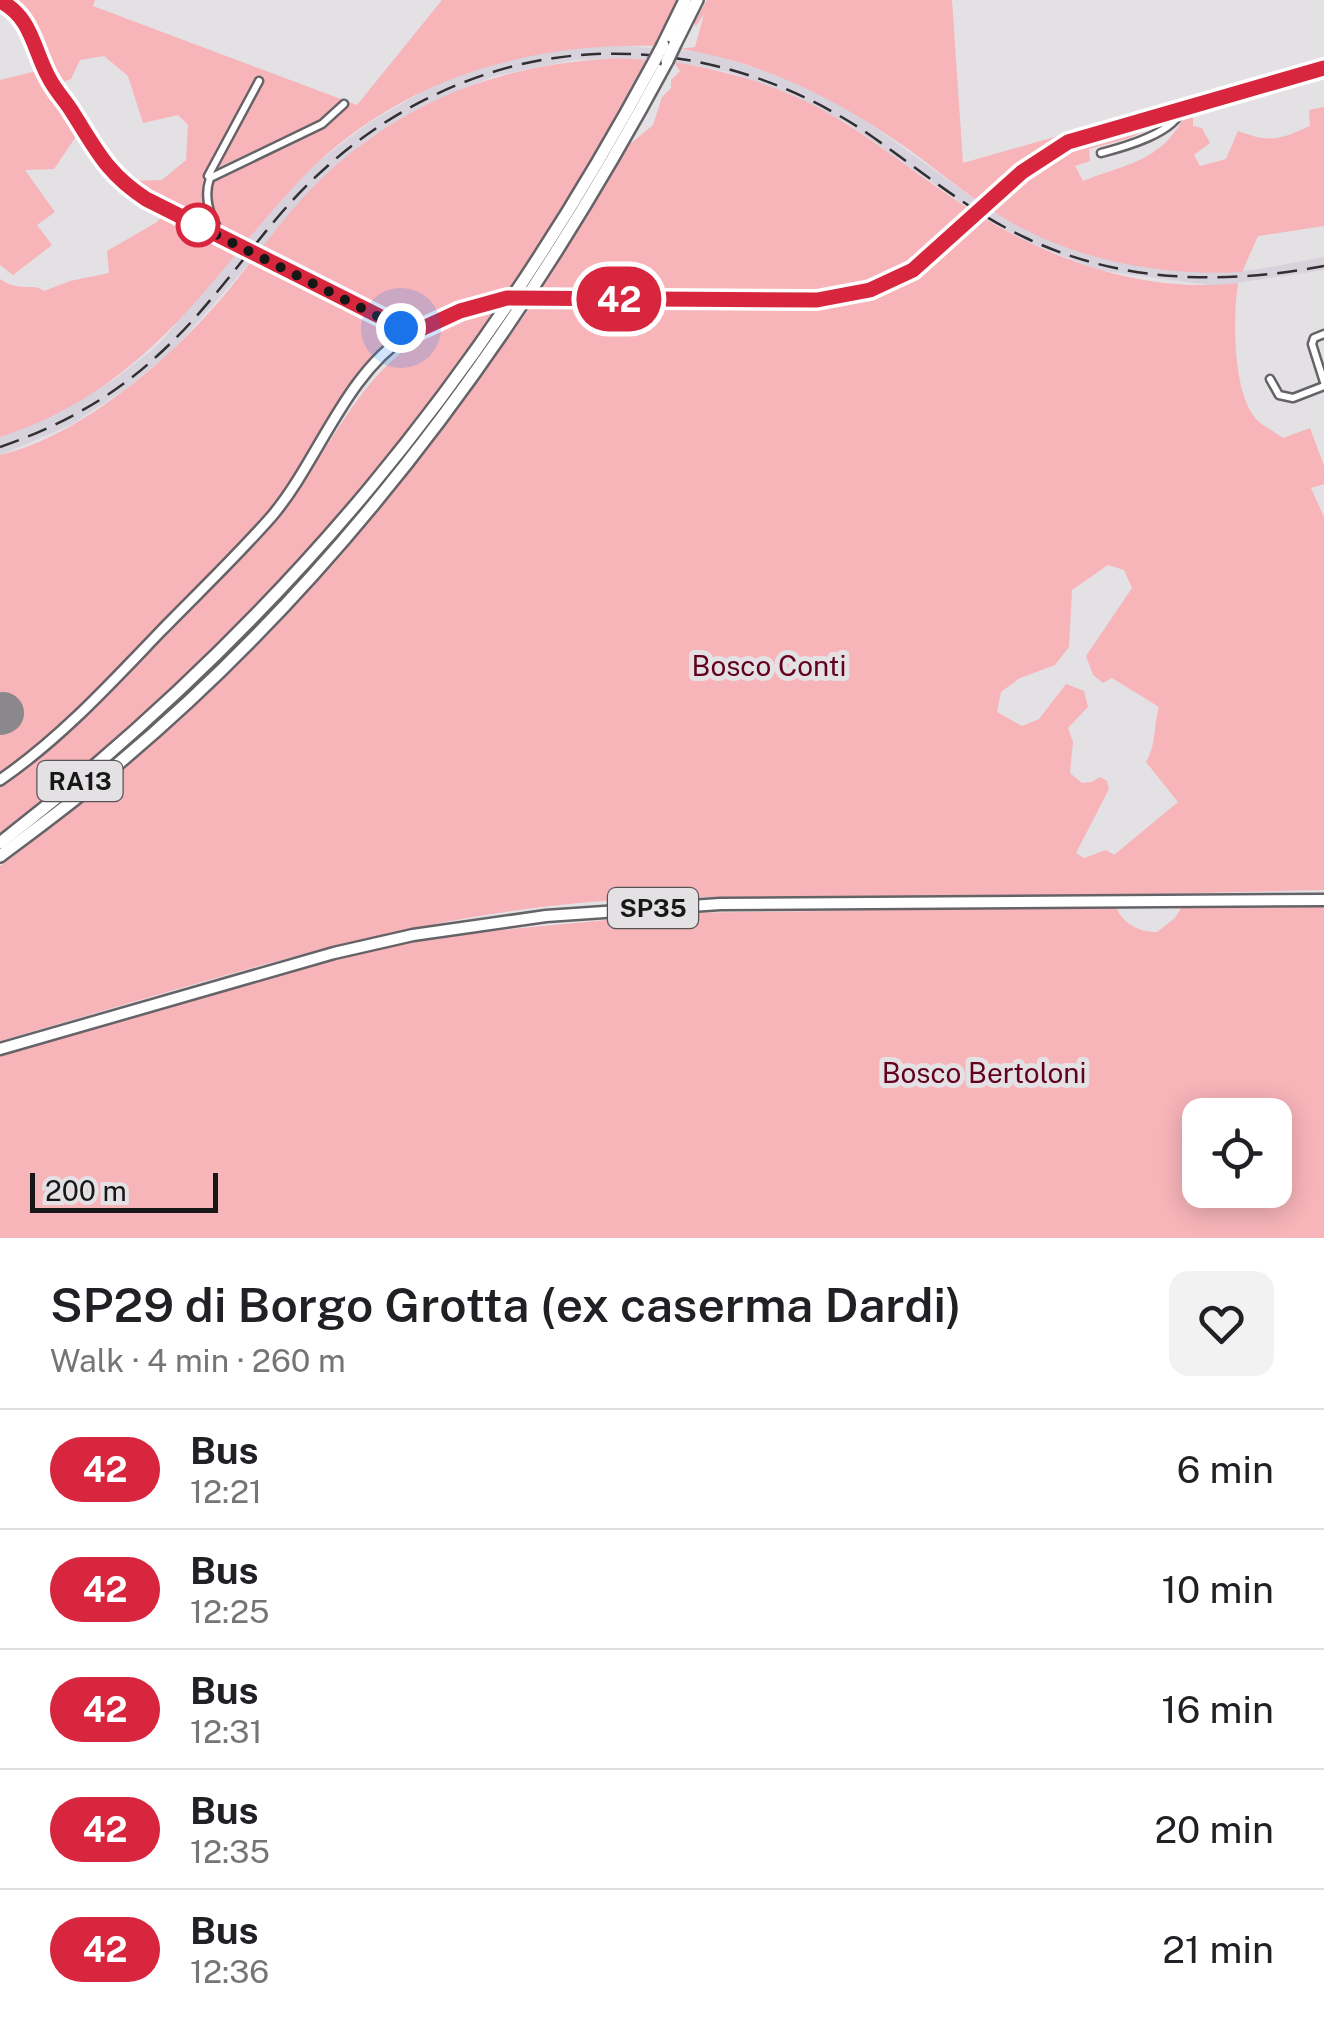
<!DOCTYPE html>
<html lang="en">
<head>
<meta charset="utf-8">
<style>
  :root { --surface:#fff; --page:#f2f2f2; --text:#202124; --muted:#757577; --line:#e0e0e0 }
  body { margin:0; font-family:"Public Sans",sans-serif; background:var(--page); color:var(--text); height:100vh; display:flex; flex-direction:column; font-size:38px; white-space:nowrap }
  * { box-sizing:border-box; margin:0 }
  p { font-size:32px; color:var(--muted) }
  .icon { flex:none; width:55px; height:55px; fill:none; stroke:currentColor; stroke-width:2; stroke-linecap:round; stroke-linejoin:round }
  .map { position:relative; height:1238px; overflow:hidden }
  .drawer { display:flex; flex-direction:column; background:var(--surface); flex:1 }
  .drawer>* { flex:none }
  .badge { padding:0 20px; border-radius:32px; font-size:35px; line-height:65px }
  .tools { position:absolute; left:1182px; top:1098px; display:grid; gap:20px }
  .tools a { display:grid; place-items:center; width:110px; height:110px; border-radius:20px; background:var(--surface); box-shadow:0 5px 25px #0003; font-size:50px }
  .scale { position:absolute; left:30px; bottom:25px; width:188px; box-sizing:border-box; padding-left:10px; border:5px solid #181718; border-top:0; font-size:28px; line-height:35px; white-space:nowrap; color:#181718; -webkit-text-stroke:8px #e4e1e5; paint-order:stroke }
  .you { position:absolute; width:50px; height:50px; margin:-25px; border:8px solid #fff; border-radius:50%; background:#1a73e8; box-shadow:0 0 0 15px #1a73e833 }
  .map>.badge { position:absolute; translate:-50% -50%; box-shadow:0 0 0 5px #fff }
  .round { display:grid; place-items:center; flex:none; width:105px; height:105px; border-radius:20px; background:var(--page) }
  .headline { display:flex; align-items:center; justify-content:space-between; height:170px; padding:0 50px }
  h1 { font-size:48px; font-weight:600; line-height:75px }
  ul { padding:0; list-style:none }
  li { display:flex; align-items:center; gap:30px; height:120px; padding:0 50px; border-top:2px solid var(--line) }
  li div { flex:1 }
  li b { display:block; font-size:38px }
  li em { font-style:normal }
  li .badge { min-width:110px; font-weight:700; text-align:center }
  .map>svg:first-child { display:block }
  .built { fill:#d8d2dc }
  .green { fill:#f7b4b9; fill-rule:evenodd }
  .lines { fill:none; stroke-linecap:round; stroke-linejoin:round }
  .runway { stroke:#8a888b; stroke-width:42 }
  .minor-casing { stroke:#656367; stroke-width:11 }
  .tertiary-casing { stroke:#656367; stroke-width:12 }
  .secondary-casing { stroke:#656367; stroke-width:14 }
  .primary-casing { stroke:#656367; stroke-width:15 }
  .motorway-casing { stroke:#656367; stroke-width:16 }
  .minor { stroke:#fff; stroke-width:6 }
  .tertiary { stroke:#fff; stroke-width:8 }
  .secondary { stroke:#fff; stroke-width:9 }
  .primary { stroke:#fff; stroke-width:10 }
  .motorway { stroke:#fff; stroke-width:11 }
  .rail { stroke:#312f31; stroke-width:2.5; stroke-dasharray:20 10; stroke-linecap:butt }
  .secondary-bridge-casing { stroke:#656367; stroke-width:14; stroke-linecap:butt }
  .motorway-bridge-casing { stroke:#656367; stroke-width:16; stroke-linecap:butt }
  .secondary-bridge { stroke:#fff; stroke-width:9 }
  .motorway-bridge { stroke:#fff; stroke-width:11 }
  .line-casing { stroke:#fff; stroke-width:22 }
  .line { stroke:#d7263d; stroke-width:15 }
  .walk { stroke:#181718; stroke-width:10; stroke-dasharray:0 18 }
  .stop-dot { fill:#fff; stroke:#d7263d; stroke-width:5 }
  .labels { text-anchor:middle; stroke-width:10; stroke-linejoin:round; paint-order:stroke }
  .shield { fill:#e4e1e5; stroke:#555456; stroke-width:2.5 }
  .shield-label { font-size:25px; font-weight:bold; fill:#181718 }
  .park-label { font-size:28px; fill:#62001e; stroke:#e4e1e5 }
</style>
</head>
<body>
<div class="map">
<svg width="1324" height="1238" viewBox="0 0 1324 1238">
  <rect width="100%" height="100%" fill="#e4e1e5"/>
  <!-- built -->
  <polygon class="built" points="615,45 708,53 784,77 852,111 988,209 1018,226 1092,256 1160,269 1215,273 1253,270 1324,257 1324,270 1216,286 1098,270 1030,243 980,216 850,125 791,94 725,71 674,62 621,58 574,60 494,76 417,109 374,135 332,169 175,348 127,388 71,425 0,455 0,437 61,411 115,379 157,346 293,187 319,161 369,123 434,85 505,60 577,47"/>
  <!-- green -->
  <g class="green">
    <path d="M 9,0 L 95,0 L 93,6 L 357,105 L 442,0 L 677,0 L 654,46 C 529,43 410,77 317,163 C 291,188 268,216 245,243 C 220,229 204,208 215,178 L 331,122 L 347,103 L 342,102 L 323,119 L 217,168 L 262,81 L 256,77 L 203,177 L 202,201 L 211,226 L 128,181 L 162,180 L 186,160 L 188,125 L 178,115 L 143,123 L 128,76 L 104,56 L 80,60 L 71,79 L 58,84 L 26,12 Z"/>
    <path d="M 707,0 L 952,0 L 963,163 L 1324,60 L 1061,141 L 1040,152 L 983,201 L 989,207 L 1025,175 L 1067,149 L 1177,114 L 1130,138 L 1089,149 L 1090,161 L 1075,166 L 1083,181 C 1132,162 1163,161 1188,110 L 1193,110 L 1193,126 L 1202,128 L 1210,143 L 1194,155 L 1200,166 L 1226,159 L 1238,131 C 1270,143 1279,140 1310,126 L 1309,110 L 1324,107 L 1324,226 L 1258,236 L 1242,272 C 1164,276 1083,262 1014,224 C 976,203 943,174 908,149 C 838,100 765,62 680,49 L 695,47 L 704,14 L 696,26 L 694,23 Z"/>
    <path d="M 621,58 L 646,60 L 580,181 L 509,293 L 476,298 L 410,323 L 264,253 L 259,261 L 392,328 L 394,336 C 345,383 318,444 278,498 C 246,541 206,578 169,617 C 115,672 64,728 0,773 L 0,455 C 83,436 179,352 231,287 C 264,246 295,201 335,166 C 420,93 511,63 621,58 Z"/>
    <path d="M 674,62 C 725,71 772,83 819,108 C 866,133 907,167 951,197 C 1033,254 1137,295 1238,283 C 1233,318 1232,393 1257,420 C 1264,427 1275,432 1283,438 L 1310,428 L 1324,466 L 1324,484 L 1311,488 L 1324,517 L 1324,890 C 1183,893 1041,897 900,897 C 786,898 672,893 559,905 C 368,926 184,988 0,1041 L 0,866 L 109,781 L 167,727 L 150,709 L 75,775 L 0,833 L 0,785 C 62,743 112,690 164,637 C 196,604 230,572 261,538 C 346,442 357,339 500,306 L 432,400 L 338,516 L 356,532 L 444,426 L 532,305 C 592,305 651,305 710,306 C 770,306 837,314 893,286 C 925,270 951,245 977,219 L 969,213 C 925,258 895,281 832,294 L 540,291 L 630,144 L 653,125 L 662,97 L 671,88 L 671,80 L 680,71 ZM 1108,565 L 1124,570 L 1132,588 L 1086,656 L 1093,675 L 1103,683 L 1112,678 L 1159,707 C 1153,727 1157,743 1146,762 L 1178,802 L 1114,855 L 1106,850 L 1084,858 L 1076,853 L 1109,789 L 1107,781 L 1100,777 L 1092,782 L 1082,783 L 1070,773 L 1073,742 L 1068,728 L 1088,707 L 1084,691 L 1066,684 L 1039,719 L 1022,726 L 997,712 L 1001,692 L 1020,678 L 1055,665 L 1069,647 L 1072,590 ZM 299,572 L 311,584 L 204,692 L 188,676 Z"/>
    <polygon points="37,71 79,132 54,169 25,170 55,212 37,225 52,245 13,275 0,265 0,80"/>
    <path d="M 164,213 L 239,250 C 172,334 106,403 0,437 L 0,279 C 20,293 32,282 44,291 L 70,281 L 109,273 L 107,251 L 157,222 Z"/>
    <path d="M 1183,905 L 1202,908 L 1324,907 L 1324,1238 L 0,1238 L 0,1055 L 311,965 L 398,944 L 480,932 L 682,913 L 1116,907 C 1123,924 1139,932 1157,932 L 1175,918 ZM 1200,1115 L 1275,1115 L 1275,1190 L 1200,1190 Z"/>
  </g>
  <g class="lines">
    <!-- runway -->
    <polyline class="runway" points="0,714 3,713"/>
    <!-- minor casing -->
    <g class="minor-casing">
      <g id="minor">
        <path d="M 1101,153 C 1124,147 1176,133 1182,108"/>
        <polyline points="208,176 259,81"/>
        <path d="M 223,236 C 210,219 203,198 210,178 L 322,124 L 344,104"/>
        <polyline points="1324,334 1314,338 1312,344 1324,382"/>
        <polyline points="1270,379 1279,395 1293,398 1324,386"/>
      </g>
    </g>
    <!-- tertiary casing -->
    <g class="tertiary-casing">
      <path id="tertiary" d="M 0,1 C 32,17 33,48 48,77 C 55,91 66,102 74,116 C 97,152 108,172 144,197 L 395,323 L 406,336"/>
    </g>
    <!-- secondary casing -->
    <g class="secondary-casing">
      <g id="secondary">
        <polyline points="987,204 1041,157 1085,135 1324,68"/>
        <path d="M 535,298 L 836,298 C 899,284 929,260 974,216"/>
        <path d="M 0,780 C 61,738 110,684 161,631 C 198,593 237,556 272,516 C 319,460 344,376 407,335 C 437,316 473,306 507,298"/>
      </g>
    </g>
    <!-- primary casing -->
    <g class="primary-casing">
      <polyline id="primary" points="0,1049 334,953 413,935 546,916 720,904 1324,900"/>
    </g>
    <!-- motorway casing -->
    <g class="motorway-casing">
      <g id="motorway">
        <polyline points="675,44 697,0"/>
        <polyline points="663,45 685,0"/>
        <path d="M 0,843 C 283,623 484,378 654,62"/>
        <path d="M 0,856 C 32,832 65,808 96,782 C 336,587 522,332 667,61"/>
      </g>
    </g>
    <!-- minor -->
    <use href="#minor" class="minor"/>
    <!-- tertiary -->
    <use href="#tertiary" class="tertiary"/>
    <!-- secondary -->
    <use href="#secondary" class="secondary"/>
    <!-- primary -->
    <use href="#primary" class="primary"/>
    <!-- motorway -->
    <use href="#motorway" class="motorway"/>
    <!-- rail -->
    <path class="rail" d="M 0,447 C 58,427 112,398 157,356 C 203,315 238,264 277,218 C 340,143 422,89 518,65 C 638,36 765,64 867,133 C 919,169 968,211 1026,238 C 1121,283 1222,285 1324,266"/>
    <!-- secondary-bridge casing -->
    <g class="secondary-bridge-casing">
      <polyline id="secondary-bridge" points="974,216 987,204"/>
    </g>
    <!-- motorway-bridge casing -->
    <g class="motorway-bridge-casing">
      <g id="motorway-bridge">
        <polyline points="667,61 675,44"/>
        <polyline points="654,62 663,45"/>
      </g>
    </g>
    <!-- secondary-bridge -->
    <use href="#secondary-bridge" class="secondary-bridge"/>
    <!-- motorway-bridge -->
    <use href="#motorway-bridge" class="motorway-bridge"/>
  </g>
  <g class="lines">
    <!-- line casing -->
    <g class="line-casing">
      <path id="line" d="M 0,1 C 32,17 33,49 49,78 C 55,90 64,99 71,110 C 96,149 106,173 146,199 L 395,324 L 406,336 L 460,311 L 507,298 L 817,300 L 870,290 L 913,270 L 1022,172 L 1068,142 L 1324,68"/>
    </g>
    <!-- line -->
    <use href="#line" class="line"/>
    <!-- walk -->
    <polyline class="walk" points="198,225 191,222 401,328"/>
  </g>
  <!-- markers -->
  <circle class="stop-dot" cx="198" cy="225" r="20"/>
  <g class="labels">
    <!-- shield labels -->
    <g class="shield">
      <rect x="37.5" y="761" width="85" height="40" rx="8"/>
      <rect x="608" y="888" width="90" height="40" rx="8"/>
    </g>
    <g class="shield-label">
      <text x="80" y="790">RA13</text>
      <text x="653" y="917">SP35</text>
    </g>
    <!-- park labels -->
    <g class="park-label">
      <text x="769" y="676">Bosco Conti</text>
      <text x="984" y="1083">Bosco Bertoloni</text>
    </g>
  </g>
</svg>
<div class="tools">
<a><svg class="icon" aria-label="locate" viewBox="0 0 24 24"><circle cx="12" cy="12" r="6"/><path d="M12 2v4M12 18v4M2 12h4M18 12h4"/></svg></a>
</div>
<div class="scale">200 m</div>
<div class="you" style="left:401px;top:328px"></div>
<b class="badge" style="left:619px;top:299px;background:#d7263d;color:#fff">42</b>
</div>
<section class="drawer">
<div class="headline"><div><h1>SP29 di Borgo Grotta (ex caserma Dardi)</h1><p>Walk · 4 min · 260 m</p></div><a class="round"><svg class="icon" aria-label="heart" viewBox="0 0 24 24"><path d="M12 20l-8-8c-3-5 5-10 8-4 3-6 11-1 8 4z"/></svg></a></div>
<ul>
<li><span class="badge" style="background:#d7263d;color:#fff">42</span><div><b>Bus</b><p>12:21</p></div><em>6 min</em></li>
<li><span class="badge" style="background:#d7263d;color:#fff">42</span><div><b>Bus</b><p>12:25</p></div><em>10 min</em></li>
<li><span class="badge" style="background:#d7263d;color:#fff">42</span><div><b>Bus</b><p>12:31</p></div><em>16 min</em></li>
<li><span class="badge" style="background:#d7263d;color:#fff">42</span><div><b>Bus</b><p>12:35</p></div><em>20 min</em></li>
<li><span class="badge" style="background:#d7263d;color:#fff">42</span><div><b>Bus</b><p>12:36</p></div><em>21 min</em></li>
</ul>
</section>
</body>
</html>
